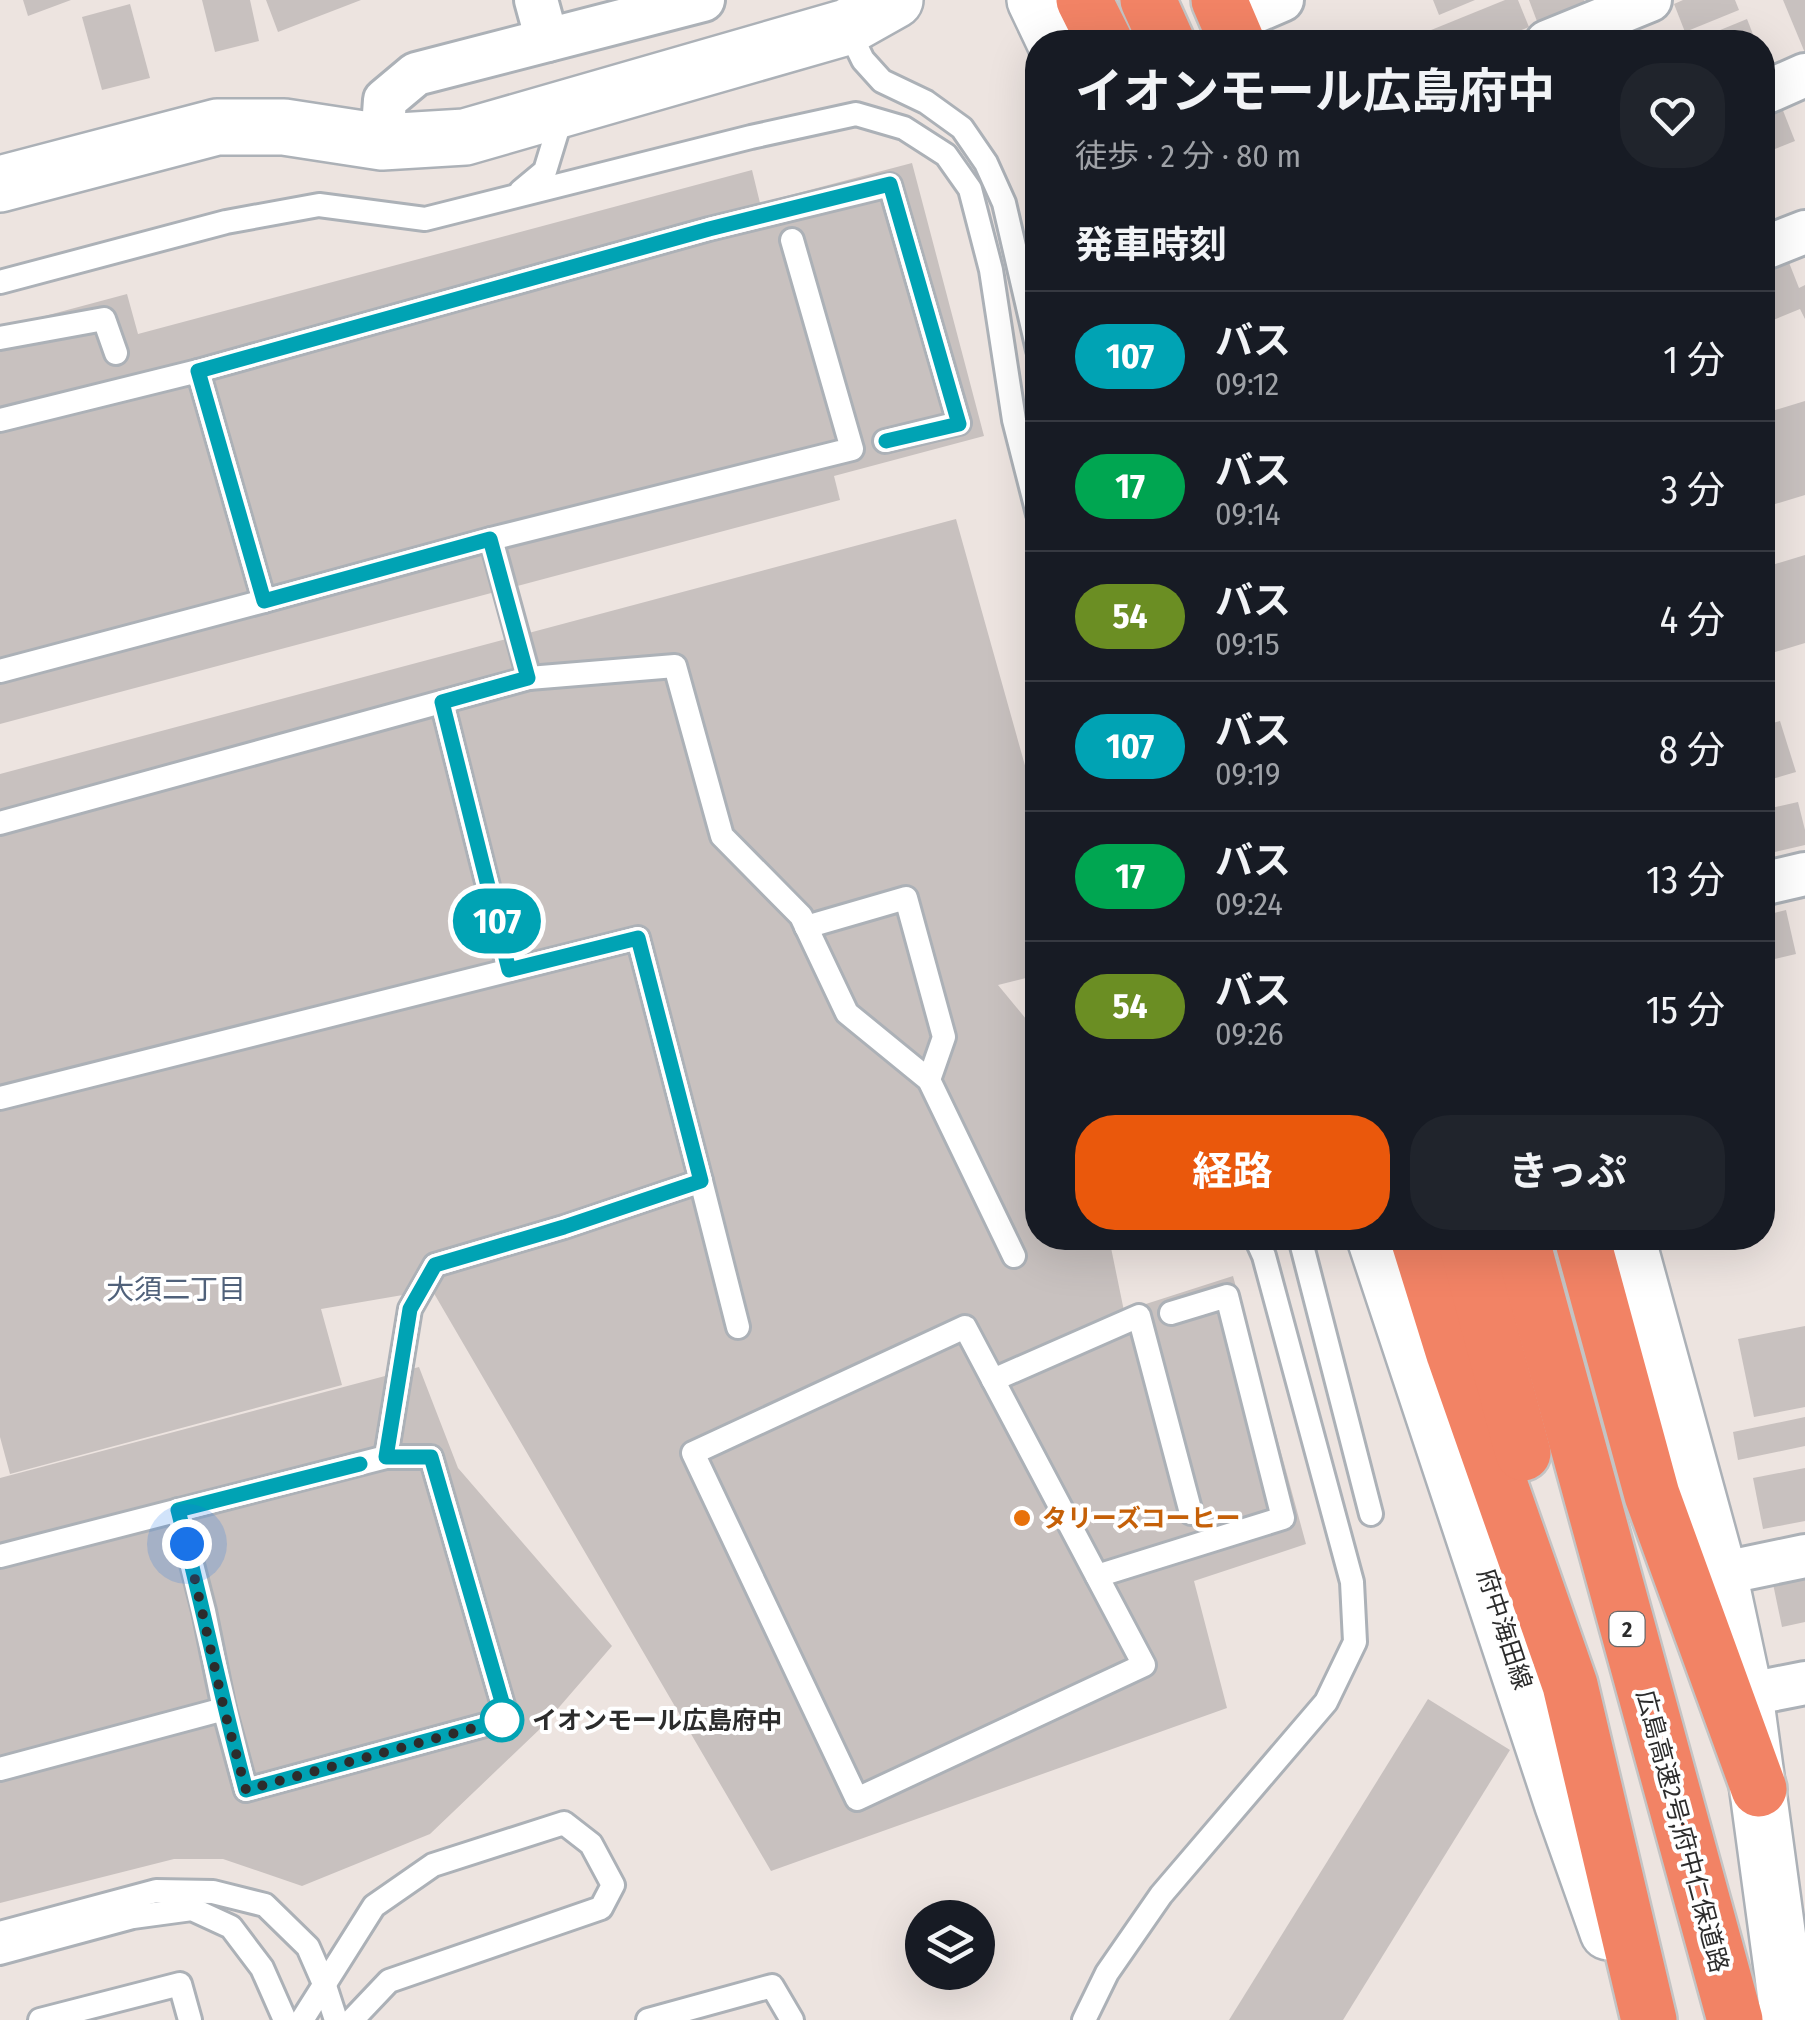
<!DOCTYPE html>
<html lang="ja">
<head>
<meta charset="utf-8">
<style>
  :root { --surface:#171b24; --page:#20242c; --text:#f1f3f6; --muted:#9ea1a6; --line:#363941; --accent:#ea580c }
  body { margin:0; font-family:"Fira Sans Condensed","Noto Sans JP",sans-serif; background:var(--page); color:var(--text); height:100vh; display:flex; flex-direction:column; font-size:38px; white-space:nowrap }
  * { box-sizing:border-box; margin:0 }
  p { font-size:32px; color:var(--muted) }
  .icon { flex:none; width:55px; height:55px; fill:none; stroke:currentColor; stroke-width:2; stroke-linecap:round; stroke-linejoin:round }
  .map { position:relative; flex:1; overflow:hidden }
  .drawer { position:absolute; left:1025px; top:30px; width:750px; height:1220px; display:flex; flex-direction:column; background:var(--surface); border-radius:40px; box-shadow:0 10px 40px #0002 }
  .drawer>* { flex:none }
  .badge { padding:0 20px; border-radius:32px; font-size:35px; line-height:65px }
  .tools { position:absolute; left:905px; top:1900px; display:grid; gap:20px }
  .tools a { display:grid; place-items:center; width:90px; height:90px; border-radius:50%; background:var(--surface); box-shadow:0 10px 40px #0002; font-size:50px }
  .you { position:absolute; width:50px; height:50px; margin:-25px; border:8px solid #fff; border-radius:50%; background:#1a73e8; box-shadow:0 0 0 15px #1a73e833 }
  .map>.badge { position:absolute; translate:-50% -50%; box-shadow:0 0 0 5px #fff }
  h2 { padding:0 50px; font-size:38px; line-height:90px }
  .round { display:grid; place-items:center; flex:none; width:105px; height:105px; border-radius:40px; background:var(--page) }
  .headline { display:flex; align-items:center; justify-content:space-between; height:170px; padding:0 50px }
  h1 { font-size:48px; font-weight:700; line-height:75px }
  .action { display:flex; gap:20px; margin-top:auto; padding:20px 50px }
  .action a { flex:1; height:115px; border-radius:40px; background:var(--accent); color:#fff; font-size:40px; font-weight:700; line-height:115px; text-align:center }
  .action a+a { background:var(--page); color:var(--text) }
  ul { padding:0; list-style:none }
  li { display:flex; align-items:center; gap:30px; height:130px; padding:0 50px; border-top:2px solid var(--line) }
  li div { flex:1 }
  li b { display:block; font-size:38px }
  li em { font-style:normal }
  li .badge { min-width:110px; font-weight:700; text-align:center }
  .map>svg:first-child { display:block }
  .building { fill:#c8c1bf }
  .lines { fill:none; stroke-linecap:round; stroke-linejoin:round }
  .lane-casing { stroke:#acb1b7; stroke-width:28 }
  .street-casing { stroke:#acb1b7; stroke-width:48 }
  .secondary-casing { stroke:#acb1b7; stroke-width:60 }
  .highway-casing { stroke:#c4c4c4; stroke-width:60 }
  .lane { stroke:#fff; stroke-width:22 }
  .street { stroke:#fff; stroke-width:42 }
  .secondary { stroke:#fff; stroke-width:55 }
  .highway { stroke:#f28365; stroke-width:55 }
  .line-casing { stroke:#fff; stroke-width:22 }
  .line { stroke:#00a3b4; stroke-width:15 }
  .walk { stroke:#2c2c2c; stroke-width:10; stroke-dasharray:0 18 }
  .food-dot { fill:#e8710a; stroke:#fff; stroke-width:4 }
  .stop-dot { fill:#fff; stroke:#00a3b4; stroke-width:5 }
  .labels { text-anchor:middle; stroke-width:8; stroke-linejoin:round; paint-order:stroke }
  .shield { fill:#fff; stroke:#6b6b6b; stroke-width:2.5 }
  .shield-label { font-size:22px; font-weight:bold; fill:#2c2c2c }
  .food-label { font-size:25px; font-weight:bold; fill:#c56008; stroke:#fff; text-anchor:start }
  .street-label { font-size:25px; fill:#2c2c2c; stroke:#fff }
  .stop-label { font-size:25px; font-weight:bold; fill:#2c2c2c; stroke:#fff; text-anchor:start }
  .neighbourhood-label { font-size:28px; fill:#50617a; stroke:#fff }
</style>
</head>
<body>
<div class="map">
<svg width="1805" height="2020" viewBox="0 0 1805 2020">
  <rect width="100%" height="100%" fill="#ede4e0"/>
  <!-- building -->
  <g class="building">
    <polygon points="23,0 71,0 28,16"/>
    <polygon points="202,0 250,0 259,41 215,52"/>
    <polygon points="266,0 361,0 278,32"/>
    <polygon points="1433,0 1475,0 1439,15"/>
    <polygon points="1505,0 1518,0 1529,27 1491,42 1411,42 1409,39"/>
    <polygon points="1529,0 1584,0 1586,5 1538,24"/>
    <polygon points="1683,0 1735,0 1739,10 1685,32 1674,4"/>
    <polygon points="1783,0 1805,0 1805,53"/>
    <polygon points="130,4 150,78 102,90 82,17"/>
    <polygon points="1747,19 1756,42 1691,42"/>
    <polygon points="1782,108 1795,141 1762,154 1762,116"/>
    <polygon points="912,163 984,436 834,476 840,500 0,724 0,328 127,294 138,334 752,170 760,203"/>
    <polygon points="1788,260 1799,288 1805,285 1805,319 1800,309 1766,323 1762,313 1762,270"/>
    <polygon points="1805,401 1805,495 1762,508 1762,414"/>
    <polygon points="956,519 1038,812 1038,975 998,985 1031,1025 1038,1040 1038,1238 1109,1238 1124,1311 1233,1276 1306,1544 1194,1581 1227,1708 771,1871 432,1290 321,1309 342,1385 10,1474 0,1437 0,774"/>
    <polygon points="1805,555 1805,643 1762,656 1762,568"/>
    <polygon points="1780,721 1796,772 1762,782 1762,726"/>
    <polygon points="1798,802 1805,830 1805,845 1762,855 1762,810"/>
    <polygon points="1786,910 1796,954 1762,962 1762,916"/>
    <polygon points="1805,1326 1805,1407 1754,1417 1738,1339"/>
    <polygon points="419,1367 458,1468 612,1646 542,1727 430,1834 302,1886 223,1859 174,1859 0,1903 0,1478"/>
    <polygon points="1805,1417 1805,1446 1738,1460 1733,1432"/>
    <polygon points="1805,1468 1805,1521 1763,1529 1753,1478"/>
    <polygon points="1805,1571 1805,1622 1782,1627 1772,1579"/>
    <polygon points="1428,1699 1510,1750 1343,2020 1229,2020"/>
  </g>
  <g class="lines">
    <!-- lane casing -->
    <g class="lane-casing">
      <g id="lane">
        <polyline points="847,27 863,60 882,81 926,102 962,128 986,163 1004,203 1038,350"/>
        <polyline points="521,191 545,171 563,112"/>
        <polyline points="0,282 226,222 319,205 425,219 751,137 856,114 904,128 946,155 970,189 991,270 1014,420 1038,514"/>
        <polyline points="0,338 104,319 116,353"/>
        <polyline points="198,371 709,229 890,185 959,423 885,441"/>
        <polyline points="0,420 198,371 264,601 491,539 852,449 792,240"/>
        <polyline points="0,671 264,601"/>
        <polyline points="529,678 675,666 722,836 801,916 847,1013 929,1080 1014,1256"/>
        <polyline points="442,702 509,970"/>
        <polyline points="0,823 529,678 491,539"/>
        <polyline points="806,927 906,898 944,1037 929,1080"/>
        <polyline points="0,1098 638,938 701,1181 564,1227 435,1265 410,1309 386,1457 431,1457 507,1719 246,1790 224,1709 0,1769"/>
        <polyline points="701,1181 738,1327"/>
        <polyline points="1300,1238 1371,1514"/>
        <polygon points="965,1327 1144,1665 857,1799 693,1453"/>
        <polyline points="993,1380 1139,1316 1191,1513"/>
        <polyline points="178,1510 204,1611 224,1709"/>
        <polyline points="0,1556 386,1457"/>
        <polyline points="1097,1576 1283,1518 1227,1296 1171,1313"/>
        <polyline points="0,1933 156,1891 213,1892 265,1905 308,1947 325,1986 336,2020"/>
        <polyline points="0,1953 133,1917 192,1909 231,1927 262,1968 285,2020"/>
        <polyline points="40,2020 180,1984 190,2020"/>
        <polyline points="302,2020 374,1906 433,1865 564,1823 591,1844 613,1885 601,1908 389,1981 352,2020"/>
        <polyline points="648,2020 772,1986 792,2020"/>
        <polyline points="1084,2020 1107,1973 1161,1895 1326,1702 1355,1642 1352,1582 1264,1256 1256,1238"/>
      </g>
    </g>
    <!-- street casing -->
    <g class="street-casing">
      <g id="street">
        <polyline points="536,0 547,40"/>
        <polyline points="1242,17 1282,0"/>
        <polyline points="1547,42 1650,0"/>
        <polyline points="1762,94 1805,75"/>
        <polyline points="382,142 385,100 416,74 703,0"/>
        <polyline points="1762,249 1805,232"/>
        <polyline points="1762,884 1805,874"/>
        <polyline points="1719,1574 1805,1556"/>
        <polyline points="1745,1695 1805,1683"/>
      </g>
    </g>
    <!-- secondary casing -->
    <g class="secondary-casing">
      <g id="secondary">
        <polyline points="1035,0 1055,42"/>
        <polyline points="0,184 217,127 284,127 382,142 465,137 847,27 895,0"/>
        <polyline points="1375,1238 1563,1805 1608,1932"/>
        <polyline points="1627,1238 1719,1574 1745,1695 1789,2020"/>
      </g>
    </g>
    <!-- highway casing -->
    <g class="highway-casing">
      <g id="highway">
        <polyline points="1084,0 1105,42"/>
        <polyline points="1148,0 1167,42"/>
        <polyline points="1219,0 1237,42"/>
        <polyline points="1418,1238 1454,1354 1570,1685 1649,2020"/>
        <polyline points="1465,1238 1523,1453"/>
        <polyline points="1521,1238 1735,2020"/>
        <polyline points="1582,1238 1652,1495 1759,1789"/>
      </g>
    </g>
    <!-- lane -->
    <use href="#lane" class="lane"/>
    <!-- street -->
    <use href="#street" class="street"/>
    <!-- secondary -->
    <use href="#secondary" class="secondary"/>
    <!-- highway -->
    <use href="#highway" class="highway"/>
  </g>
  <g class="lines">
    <!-- line casing -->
    <g class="line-casing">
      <path id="line" d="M 360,1464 L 178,1510 C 202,1603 221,1697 246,1790 L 507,1719 L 431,1457 L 386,1457 L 410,1309 L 435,1265 L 564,1227 L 701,1181 L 638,938 L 509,970 L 442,702 L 528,678 L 490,539 L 264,601 L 198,371 L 709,229 L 890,184 L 959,424 L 886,441"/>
    </g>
    <!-- line -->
    <use href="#line" class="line"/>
    <!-- walk -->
    <polyline class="walk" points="187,1544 224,1709 246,1790 507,1719 502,1720"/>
  </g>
  <!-- markers -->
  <circle class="food-dot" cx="1022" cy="1518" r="10"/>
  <circle class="stop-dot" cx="502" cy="1720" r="20"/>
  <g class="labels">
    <!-- shield labels -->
    <rect class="shield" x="1609.5" y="1612" width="35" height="34" rx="8"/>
    <g class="shield-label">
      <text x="1627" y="1637">2</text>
    </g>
    <!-- food labels -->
    <g class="food-label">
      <text x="1042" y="1527">タリーズコーヒー</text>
    </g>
    <!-- street labels -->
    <g class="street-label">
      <text transform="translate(1505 1629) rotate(72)" y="9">府中海田線</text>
      <text transform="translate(1683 1831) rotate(75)" y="9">広島高速2号;府中仁保道路</text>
    </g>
    <!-- stop labels -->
    <g class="stop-label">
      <text x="532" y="1729">イオンモール広島府中</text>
    </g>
    <!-- neighbourhood labels -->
    <g class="neighbourhood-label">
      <text x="176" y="1299">大須二丁目</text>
    </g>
  </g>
</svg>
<div class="tools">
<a><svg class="icon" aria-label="layers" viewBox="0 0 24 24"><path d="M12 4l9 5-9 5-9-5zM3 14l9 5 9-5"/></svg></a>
</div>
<div class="you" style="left:187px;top:1544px"></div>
<b class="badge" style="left:497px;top:921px;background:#00a3b4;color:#fff">107</b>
<section class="drawer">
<div class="headline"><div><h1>イオンモール広島府中</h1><p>徒歩 · 2 分 · 80 m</p></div><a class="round"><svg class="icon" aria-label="heart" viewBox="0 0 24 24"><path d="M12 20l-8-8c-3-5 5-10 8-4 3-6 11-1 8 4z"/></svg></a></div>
<h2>発車時刻</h2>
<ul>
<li><span class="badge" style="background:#00a3b4;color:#fff">107</span><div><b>バス</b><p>09:12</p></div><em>1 分</em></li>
<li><span class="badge" style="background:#00a651;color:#fff">17</span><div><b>バス</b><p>09:14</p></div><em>3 分</em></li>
<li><span class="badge" style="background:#6b8e23;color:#fff">54</span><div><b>バス</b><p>09:15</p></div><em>4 分</em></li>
<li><span class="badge" style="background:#00a3b4;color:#fff">107</span><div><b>バス</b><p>09:19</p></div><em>8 分</em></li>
<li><span class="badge" style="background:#00a651;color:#fff">17</span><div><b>バス</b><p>09:24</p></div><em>13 分</em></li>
<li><span class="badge" style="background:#6b8e23;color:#fff">54</span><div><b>バス</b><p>09:26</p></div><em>15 分</em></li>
</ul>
<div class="action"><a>経路</a><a>きっぷ</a></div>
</section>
</div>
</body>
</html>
